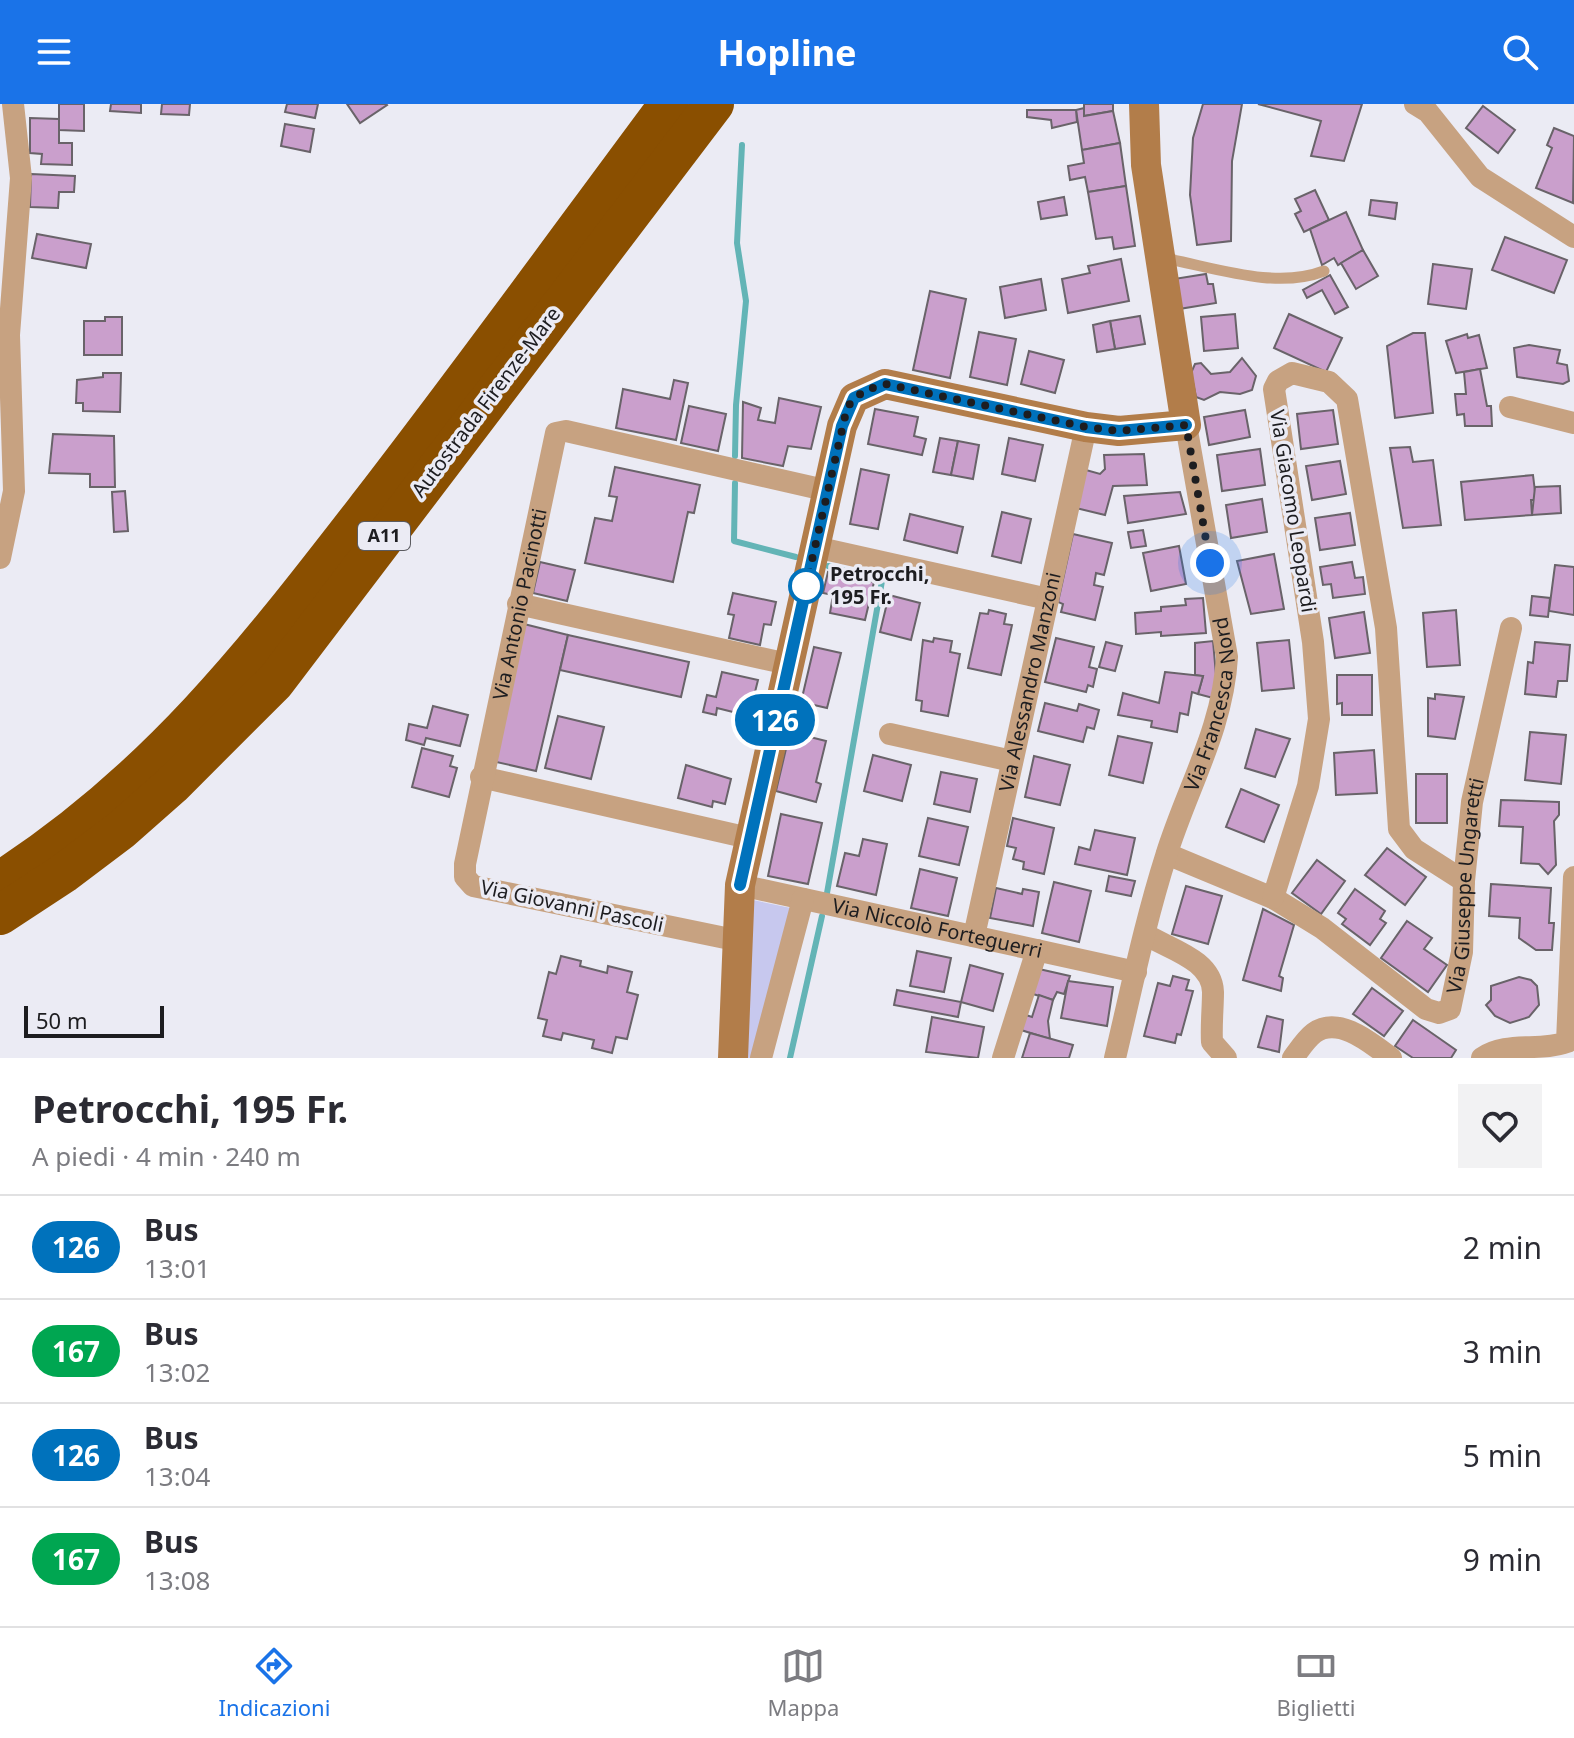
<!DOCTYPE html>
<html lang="it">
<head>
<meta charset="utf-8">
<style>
  :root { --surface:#fff; --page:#f2f2f3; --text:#2b2b33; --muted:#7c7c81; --line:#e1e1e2; --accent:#1a73e8 }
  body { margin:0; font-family:"Noto Sans",sans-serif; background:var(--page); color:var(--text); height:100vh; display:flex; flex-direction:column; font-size:30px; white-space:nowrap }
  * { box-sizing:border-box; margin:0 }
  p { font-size:26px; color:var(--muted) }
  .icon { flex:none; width:44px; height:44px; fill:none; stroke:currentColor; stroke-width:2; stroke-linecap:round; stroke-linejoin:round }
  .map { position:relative; height:954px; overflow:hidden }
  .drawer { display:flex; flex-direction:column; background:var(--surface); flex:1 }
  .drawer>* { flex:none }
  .badge { padding:0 16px; border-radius:26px; font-size:28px; line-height:52px }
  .scale { position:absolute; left:24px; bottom:20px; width:140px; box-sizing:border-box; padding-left:8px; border:4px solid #1d1d20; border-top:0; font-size:22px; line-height:28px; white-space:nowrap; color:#1d1d20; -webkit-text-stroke:6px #ebebf4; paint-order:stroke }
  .you { position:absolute; width:40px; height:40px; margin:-20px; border:6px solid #fff; border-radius:50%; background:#1a73e8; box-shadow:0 0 0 12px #1a73e833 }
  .map>.badge { position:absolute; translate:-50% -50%; box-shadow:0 0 0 4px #fff }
  .round { display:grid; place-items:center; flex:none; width:84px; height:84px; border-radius:0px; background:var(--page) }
  .headline { display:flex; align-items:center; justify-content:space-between; height:136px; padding:0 32px }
  h1 { font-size:38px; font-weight:700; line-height:60px }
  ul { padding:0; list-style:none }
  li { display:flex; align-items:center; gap:24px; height:104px; padding:0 32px; border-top:2px solid var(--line) }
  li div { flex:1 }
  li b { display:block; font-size:30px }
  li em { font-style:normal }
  li .badge { min-width:88px; font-weight:700; text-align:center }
  header { display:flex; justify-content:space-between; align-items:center; height:104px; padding:0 32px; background:var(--accent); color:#fff; font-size:36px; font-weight:700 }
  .tab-bar { display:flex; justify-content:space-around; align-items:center; height:112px; border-top:2px solid var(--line); background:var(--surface); font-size:22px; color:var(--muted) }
  .tab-bar a { display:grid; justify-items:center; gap:4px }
  .tab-bar .current { color:var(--accent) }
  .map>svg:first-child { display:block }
  .green { fill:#c7c8ee }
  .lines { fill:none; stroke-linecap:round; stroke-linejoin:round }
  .stream { stroke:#63b4b6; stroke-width:6 }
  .building { fill:#ca9fcc; stroke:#696369; stroke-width:2 }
  .lane { stroke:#c7a281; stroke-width:11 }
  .street { stroke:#c7a281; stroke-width:22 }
  .secondary { stroke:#b27d4a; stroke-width:30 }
  .highway { stroke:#8a4f00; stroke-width:40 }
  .line-casing { stroke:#fff; stroke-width:18 }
  .line { stroke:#0072bc; stroke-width:12 }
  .walk { stroke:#1d1d20; stroke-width:8; stroke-dasharray:0 14.4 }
  .stop-dot { fill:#fff; stroke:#0072bc; stroke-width:4 }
  .labels { text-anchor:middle; stroke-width:7; stroke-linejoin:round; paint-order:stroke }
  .shield { fill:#ebebf4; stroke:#5b5b60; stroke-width:2 }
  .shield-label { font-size:18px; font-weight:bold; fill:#1d1d20 }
  .street-label { font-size:20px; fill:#1d1d20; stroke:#ebebf4 }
  .stop-label { font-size:20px; font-weight:bold; fill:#1d1d20; stroke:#ebebf4; text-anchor:start }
</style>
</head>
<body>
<header><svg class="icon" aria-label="menu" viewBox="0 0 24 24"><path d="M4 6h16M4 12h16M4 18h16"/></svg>Hopline<svg class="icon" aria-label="search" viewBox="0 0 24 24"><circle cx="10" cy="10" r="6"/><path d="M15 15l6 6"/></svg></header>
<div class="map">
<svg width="1574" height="954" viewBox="0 0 1574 954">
  <rect width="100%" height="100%" fill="#ebebf4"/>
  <!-- green -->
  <polygon class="green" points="753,796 791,804 752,954 741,954"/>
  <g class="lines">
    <!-- stream -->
    <g class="stream">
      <polyline points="735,352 736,301 746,197 737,139 742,41"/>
      <polyline points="735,379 734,437 796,453"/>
      <polyline points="827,789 882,477 828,462"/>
      <polyline points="790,954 822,812"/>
    </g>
  </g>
  <!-- building -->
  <g class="building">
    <polygon points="59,0 84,0 84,27 59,26"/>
    <polygon points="111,0 141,0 141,9 110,7"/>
    <polygon points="162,0 190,0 189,11 161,10"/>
    <polygon points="287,0 318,0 315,14 285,8"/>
    <polygon points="347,0 386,0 387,1 360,19"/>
    <polygon points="1084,0 1113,0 1113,7 1084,12"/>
    <polygon points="1203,0 1242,0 1232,57 1231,137 1197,141 1190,91 1193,34"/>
    <polygon points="1258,0 1362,0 1344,57 1311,52 1321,17"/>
    <polygon points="1483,2 1515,26 1498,49 1466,24"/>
    <polygon points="1084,4 1084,12 1113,7 1120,39 1082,46 1076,6"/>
    <polygon points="1027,6 1076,6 1077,18 1052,24 1051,16 1027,13"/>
    <polygon points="30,14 59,15 59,39 72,39 72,61 41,60 42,50 30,49"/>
    <polygon points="285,20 314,25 310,48 281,42"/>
    <polygon points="1554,24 1574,32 1573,99 1536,84 1552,44 1547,41"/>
    <polygon points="1120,39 1126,82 1088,88 1085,73 1070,76 1068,62 1084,59 1082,46"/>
    <polygon points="31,70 75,72 74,88 59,88 58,104 30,103"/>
    <polygon points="1126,82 1135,142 1114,145 1112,133 1096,135 1088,88"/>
    <polygon points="1315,86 1329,116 1304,128 1295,110 1301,107 1295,95"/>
    <polygon points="1064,93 1067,111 1041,115 1038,98"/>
    <polygon points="1371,96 1397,99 1395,115 1369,111"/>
    <polygon points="1346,108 1363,146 1338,161 1334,154 1322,161 1310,125"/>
    <polygon points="37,130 91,140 86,164 32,154"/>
    <polygon points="1505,133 1567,156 1554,189 1492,166"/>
    <polygon points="1363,146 1378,172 1356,185 1341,159"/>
    <polygon points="1121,155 1129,197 1068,209 1062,175 1090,169 1088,162"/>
    <polygon points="1433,160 1472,165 1466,205 1428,200"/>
    <polygon points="1206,170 1208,180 1213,180 1216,199 1179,205 1174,175"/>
    <polygon points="1330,171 1348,203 1335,210 1322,186 1307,194 1303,186"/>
    <polygon points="1041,175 1046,206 1005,214 1000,183"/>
    <polygon points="930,187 966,195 950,274 913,266"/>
    <polygon points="1235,210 1238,244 1204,247 1201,213"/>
    <polygon points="1289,210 1342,234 1326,268 1274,244"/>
    <polygon points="1140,212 1145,240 1115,245 1110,217"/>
    <polygon points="105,213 122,213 122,251 84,251 84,217 105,217"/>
    <polygon points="1110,217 1115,245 1097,248 1093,221"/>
    <polygon points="979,228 1016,235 1007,281 970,273"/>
    <polygon points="1413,229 1425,229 1433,309 1395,314 1387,242"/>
    <polygon points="1467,230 1468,234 1479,231 1487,264 1456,269 1446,237"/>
    <polygon points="1529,241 1560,246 1557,259 1567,261 1569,277 1563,280 1517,273 1514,244"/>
    <polygon points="1029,247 1064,256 1055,289 1021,280"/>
    <polygon points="1242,254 1256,272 1252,286 1240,290 1220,288 1204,296 1196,293 1191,269 1195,260 1201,259 1211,270 1230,268"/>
    <polygon points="1480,265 1487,302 1491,302 1492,322 1465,322 1464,310 1457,311 1455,290 1466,290 1464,268"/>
    <polygon points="103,269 121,269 120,308 83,307 83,299 76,299 77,276 103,273"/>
    <polygon points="674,276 688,279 676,336 616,324 623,285 670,295"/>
    <polygon points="779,294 821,303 811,345 788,342 783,362 742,354 743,298 761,304 758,316 775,319"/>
    <polygon points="689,302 726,310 718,347 681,339"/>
    <polygon points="875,305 918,313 914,332 926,335 922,351 868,340"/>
    <polygon points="1245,306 1250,333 1209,341 1204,313"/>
    <polygon points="1333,306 1338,340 1301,345 1297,310"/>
    <polygon points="53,330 114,332 115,383 90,383 90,370 49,369"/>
    <polygon points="940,334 958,337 951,371 933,368"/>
    <polygon points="1009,334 1043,341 1035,377 1002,370"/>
    <polygon points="958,337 979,341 973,375 951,371"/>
    <polygon points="1410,343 1413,358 1433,356 1441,421 1403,424 1390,344"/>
    <polygon points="1260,345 1265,381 1222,387 1217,351"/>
    <polygon points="1144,350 1147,381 1113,382 1105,411 1076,404 1086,366 1100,370 1105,365 1104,351"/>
    <polygon points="1340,357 1346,390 1312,396 1306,362"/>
    <polygon points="615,363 700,381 694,409 688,408 673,478 585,459 595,414 612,417 617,393 609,392"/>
    <polygon points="861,365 889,371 878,425 850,420"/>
    <polygon points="1533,371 1536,396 1531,396 1532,411 1465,416 1461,378"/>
    <polygon points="1560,382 1561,409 1532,411 1535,383"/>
    <polygon points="125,387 128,427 114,428 112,388"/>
    <polygon points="1180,388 1186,410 1128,419 1124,392"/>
    <polygon points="1262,395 1267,428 1231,434 1226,401"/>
    <polygon points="1002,408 1031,415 1021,459 992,452"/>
    <polygon points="1350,409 1355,441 1320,446 1315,414"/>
    <polygon points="910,410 963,423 957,449 904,436"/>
    <polygon points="1143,426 1146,442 1131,444 1128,428"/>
    <polygon points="1073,430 1112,439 1104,471 1096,469 1094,481 1103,483 1095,516 1061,508 1063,500 1058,498"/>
    <polygon points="1179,442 1186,480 1151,487 1143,449"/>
    <polygon points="1274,450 1284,505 1251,510 1237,457"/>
    <polygon points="540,458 575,466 567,497 533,489"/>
    <polygon points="1352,458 1355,474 1363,473 1365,490 1333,494 1331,480 1323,481 1320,463"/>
    <polygon points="1555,461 1574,463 1574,511 1549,507"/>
    <polygon points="828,468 874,478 865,516 830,509 833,491 823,489"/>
    <polygon points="733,489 776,498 771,521 764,520 760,541 729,534 734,511 728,510"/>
    <polygon points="889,491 920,499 911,536 880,528"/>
    <polygon points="1532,492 1550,494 1548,513 1530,511"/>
    <polygon points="1203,494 1206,529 1161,532 1161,528 1136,530 1135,509 1161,507 1161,503 1186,501 1185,495"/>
    <polygon points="989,506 1006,510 1004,520 1012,521 1001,571 968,564 980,509 988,510"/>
    <polygon points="1456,506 1460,561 1427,563 1423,509"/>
    <polygon points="1364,508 1370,549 1335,554 1329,514"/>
    <polygon points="524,520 568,531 536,667 492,657"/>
    <polygon points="568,531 689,558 681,593 560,566"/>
    <polygon points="934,534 952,537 950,548 960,550 948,612 921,607 922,597 916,596 923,536 933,538"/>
    <polygon points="1056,534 1094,543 1089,563 1097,565 1093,583 1088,581 1086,588 1045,578"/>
    <polygon points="1289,536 1294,584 1262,587 1257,539"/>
    <polygon points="1213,537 1216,571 1213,594 1198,590 1203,572 1195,571 1195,539"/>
    <polygon points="1106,538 1122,542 1115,567 1099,563"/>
    <polygon points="1535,538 1570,541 1567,577 1558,577 1556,593 1525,590 1528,558 1533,559"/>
    <polygon points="814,543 841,549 827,604 801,598"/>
    <polygon points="722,568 758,576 749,612 717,604 716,611 703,608 707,591 716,593"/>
    <polygon points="1165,568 1203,572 1198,590 1192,588 1188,611 1180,609 1177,628 1151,623 1152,617 1118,611 1123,589 1159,599"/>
    <polygon points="1337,571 1372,571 1372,611 1342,611 1342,599 1337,600"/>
    <polygon points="1435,590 1464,593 1455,635 1428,632 1428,594 1435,595"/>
    <polygon points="1045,599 1077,607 1079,600 1099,606 1094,625 1087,623 1083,638 1038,627"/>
    <polygon points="433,602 468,611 460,642 426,634 424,641 406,636 409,620 427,624"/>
    <polygon points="558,612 604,623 591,675 545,664"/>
    <polygon points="1256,625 1290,635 1275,673 1245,664"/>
    <polygon points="790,628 826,637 816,678 821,680 816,698 776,687"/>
    <polygon points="1530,628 1566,631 1561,680 1525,676"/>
    <polygon points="1118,632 1152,639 1143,679 1109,671"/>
    <polygon points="422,644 453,652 450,662 457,664 449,693 412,683"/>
    <polygon points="1374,646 1377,689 1336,691 1334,649"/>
    <polygon points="873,651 911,661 902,697 864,687"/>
    <polygon points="1034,652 1070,661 1060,701 1025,693"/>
    <polygon points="686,661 731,675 725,700 713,697 712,703 678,694"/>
    <polygon points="941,668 977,675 970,708 934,700"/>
    <rect x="1416" y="670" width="31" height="49"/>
    <polygon points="1241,685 1279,701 1264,738 1226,723"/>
    <polygon points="1501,696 1559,698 1559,711 1554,717 1556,761 1548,770 1539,760 1521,759 1523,723 1499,722"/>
    <polygon points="781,710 822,719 808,780 768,772"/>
    <polygon points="928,714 968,723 959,761 919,752"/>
    <polygon points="1013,714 1054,724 1044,770 1023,765 1024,758 1013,755 1016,744 1007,742"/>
    <polygon points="1095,726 1135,734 1127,771 1075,760 1079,743 1090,746"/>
    <polygon points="863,735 887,740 876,791 837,782 845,749 859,752"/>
    <polygon points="1387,744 1426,773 1405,801 1365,771"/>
    <polygon points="1317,756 1345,777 1321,810 1292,789"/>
    <polygon points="920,765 957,774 948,812 911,804"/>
    <polygon points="1109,772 1135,777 1131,792 1106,787"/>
    <polygon points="1054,778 1091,787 1079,838 1042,829"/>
    <polygon points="1491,780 1551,784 1549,819 1554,819 1552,846 1536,846 1519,834 1520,814 1489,812"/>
    <polygon points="1186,782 1222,792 1208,840 1172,830"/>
    <polygon points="996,784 1022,790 1023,785 1039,788 1033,822 990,814"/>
    <polygon points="1355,785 1385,807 1380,815 1386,819 1370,841 1342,820 1346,815 1338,809"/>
    <polygon points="1263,805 1294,821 1279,872 1283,874 1281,887 1243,876"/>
    <polygon points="1407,817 1432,834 1424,845 1447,861 1428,888 1381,854"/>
    <polygon points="917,847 951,854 944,888 910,882"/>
    <polygon points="561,852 581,857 580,862 607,869 608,862 632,868 627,888 638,891 627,935 616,933 612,949 592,944 594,936 563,929 561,936 543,932 547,916 538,914 549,868 556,870"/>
    <polygon points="970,861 1003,870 993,907 961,898"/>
    <polygon points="1039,865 1070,872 1064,890 1057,888 1053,896 1033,890"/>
    <polygon points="1173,872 1189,876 1186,886 1193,887 1181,931 1177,930 1175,939 1144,932 1158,879 1170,882"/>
    <polygon points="1519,873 1531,876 1537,882 1539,901 1529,913 1510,919 1495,912 1486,901 1491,896 1491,882"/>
    <polygon points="1068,877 1113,883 1107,922 1061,914"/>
    <polygon points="1372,884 1403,907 1384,932 1353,910"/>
    <polygon points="897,886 961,898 958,913 894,901"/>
    <polygon points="1039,891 1053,896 1048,917 1050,935 1021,926 1026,911 1032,913"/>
    <polygon points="1267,912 1283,916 1279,948 1258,943"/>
    <polygon points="932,913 984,923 978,954 926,948"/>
    <polygon points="1413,916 1456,946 1451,954 1413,954 1395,942"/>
    <polygon points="1030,929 1073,941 1069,954 1022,954"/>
  </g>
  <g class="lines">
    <!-- lane -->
    <path class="lane" d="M 1163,154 C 1213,163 1275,186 1324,167"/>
    <!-- street -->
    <g class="street">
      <polyline points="1415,0 1428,8 1480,73 1574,133"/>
      <polyline points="1510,303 1574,319"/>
      <polyline points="815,443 1048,495"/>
      <polyline points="0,454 14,387 9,231 21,74 13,0"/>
      <polyline points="518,500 788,560"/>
      <polyline points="890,630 1012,657"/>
      <polyline points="481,673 749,734"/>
      <path id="s1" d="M 1167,750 L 1273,794 L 1322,824 L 1426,905 L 1439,909 L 1450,905 L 1462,848 L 1464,777 L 1472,698 L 1511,524"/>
      <path id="s2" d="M 740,781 L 1136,868"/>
      <polyline points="1273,794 1308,682 1319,615 1313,538 1274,285 1278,277 1292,269 1329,278 1347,295 1386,524 1399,725 1414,745 1464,777"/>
      <path d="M 1145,830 C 1168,845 1212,855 1213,888 C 1213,904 1211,921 1212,938 L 1226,954"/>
      <path id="s3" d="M 974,832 L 1086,323"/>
      <path id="s4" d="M 735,836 L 473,782 L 465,773 L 465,760 L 556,329 L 566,327 L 829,387"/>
      <polyline points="761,954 803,795"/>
      <polyline points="1003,954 1037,846"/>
      <path id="s5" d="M 1115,954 C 1131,887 1145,818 1166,752 C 1187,684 1223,625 1227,553 L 1186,321"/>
      <path d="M 1293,954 C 1299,946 1306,935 1314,929 C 1339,911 1372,940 1391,954"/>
      <path d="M 1482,954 C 1506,937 1540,948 1567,938 L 1574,773"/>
    </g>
    <!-- secondary -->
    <polyline class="secondary" points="733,954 740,781 842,322 854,294 885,280 1086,323 1119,327 1186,321 1146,61 1144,0"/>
    <!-- highway -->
    <g class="highway">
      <path d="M 0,777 C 158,676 258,545 371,399 C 473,267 570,133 669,0"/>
      <polyline points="0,811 64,769 121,726 172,681 275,578 714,0"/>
    </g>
  </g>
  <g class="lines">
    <!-- line casing -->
    <g class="line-casing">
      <polyline id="line" points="740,781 842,322 854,294 885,280 1086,323 1119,327 1186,321"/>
    </g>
    <!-- line -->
    <use href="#line" class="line"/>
    <!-- walk -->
    <path class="walk" d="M 806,482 L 847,304 C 857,289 868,285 885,280 L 1086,323 L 1119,327 L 1186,321 L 1210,459"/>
  </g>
  <!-- markers -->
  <circle class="stop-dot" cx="806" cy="482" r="16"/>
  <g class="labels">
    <!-- shield labels -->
    <rect class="shield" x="358" y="418" width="52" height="28" rx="6"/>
    <g class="shield-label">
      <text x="384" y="438">A11</text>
    </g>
    <!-- street labels -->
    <g class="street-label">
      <text transform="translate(486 298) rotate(-53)" y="7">Autostrada Firenze-Mare</text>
      <text transform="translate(1293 407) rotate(81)" y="7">Via Giacomo Leopardi</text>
      <text dy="7" stroke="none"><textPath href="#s4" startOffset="558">Via Antonio Pacinotti</textPath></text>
      <text dy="7" stroke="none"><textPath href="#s3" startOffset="260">Via Alessandro Manzoni</textPath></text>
      <text dy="7" stroke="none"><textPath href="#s5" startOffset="368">Via Francesca Nord</textPath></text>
      <text dy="7" stroke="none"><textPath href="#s1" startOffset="454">Via Giuseppe Ungaretti</textPath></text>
      <text transform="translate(572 802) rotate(12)" y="7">Via Giovanni Pascoli</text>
      <text dy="7" stroke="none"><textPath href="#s2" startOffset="202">Via Niccolò Forteguerri</textPath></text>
    </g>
    <!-- stop labels -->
    <g class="stop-label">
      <text x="830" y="477">Petrocchi,<tspan x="830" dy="23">195 Fr.</tspan></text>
    </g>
  </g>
</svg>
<div class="scale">50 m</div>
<div class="you" style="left:1210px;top:459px"></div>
<b class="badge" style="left:775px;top:616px;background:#0072bc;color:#fff">126</b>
</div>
<section class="drawer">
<div class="headline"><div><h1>Petrocchi, 195 Fr.</h1><p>A piedi · 4 min · 240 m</p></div><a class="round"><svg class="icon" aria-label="heart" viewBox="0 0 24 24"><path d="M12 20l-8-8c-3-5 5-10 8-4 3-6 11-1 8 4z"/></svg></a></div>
<ul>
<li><span class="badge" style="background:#0072bc;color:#fff">126</span><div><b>Bus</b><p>13:01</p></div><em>2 min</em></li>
<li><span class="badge" style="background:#00a651;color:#fff">167</span><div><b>Bus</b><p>13:02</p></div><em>3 min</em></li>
<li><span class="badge" style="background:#0072bc;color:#fff">126</span><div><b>Bus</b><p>13:04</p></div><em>5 min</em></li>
<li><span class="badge" style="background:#00a651;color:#fff">167</span><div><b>Bus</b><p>13:08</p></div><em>9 min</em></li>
</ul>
</section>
<nav class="tab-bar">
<a class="current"><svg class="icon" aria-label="directions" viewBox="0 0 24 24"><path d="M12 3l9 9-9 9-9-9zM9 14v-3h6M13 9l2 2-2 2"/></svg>Indicazioni</a>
<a><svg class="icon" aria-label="map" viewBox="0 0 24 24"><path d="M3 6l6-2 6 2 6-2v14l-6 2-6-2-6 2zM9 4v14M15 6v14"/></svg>Mappa</a>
<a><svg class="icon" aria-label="tickets" viewBox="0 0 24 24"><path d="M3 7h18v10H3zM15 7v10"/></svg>Biglietti</a>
</nav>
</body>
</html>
